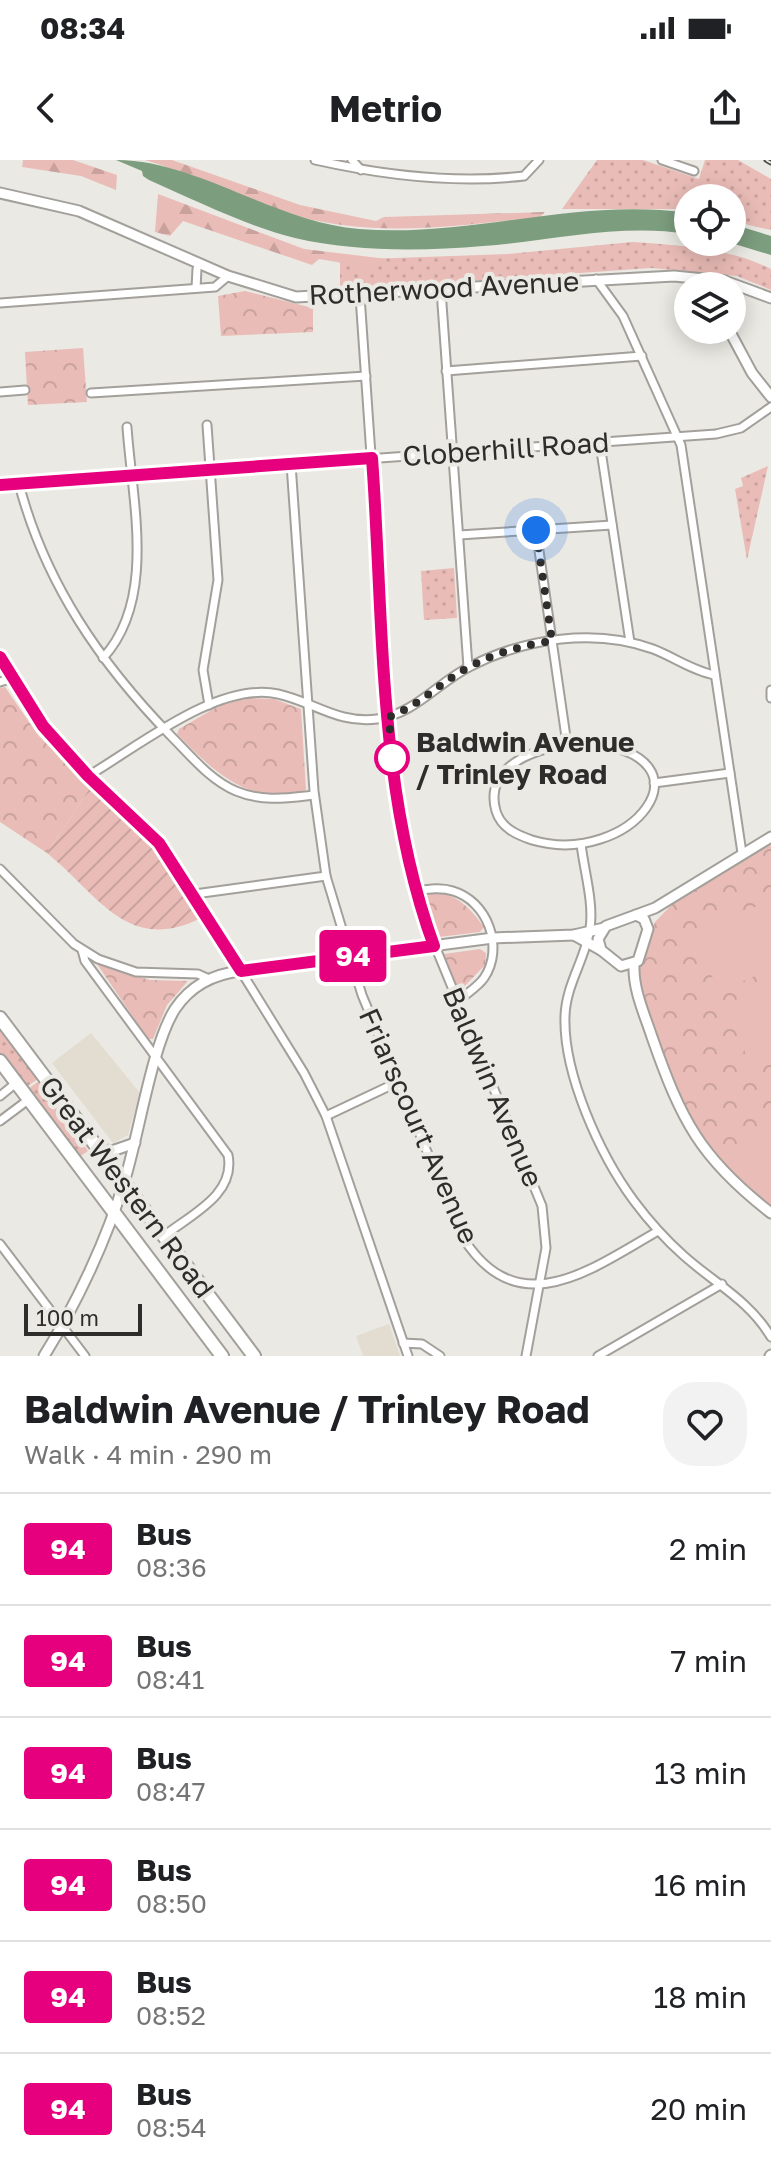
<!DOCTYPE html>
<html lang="en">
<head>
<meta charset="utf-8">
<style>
  :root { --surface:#fff; --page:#f2f2f2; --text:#202124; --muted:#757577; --line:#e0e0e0 }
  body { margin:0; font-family:"Golos Text",sans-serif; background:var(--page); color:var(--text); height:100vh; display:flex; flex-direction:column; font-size:30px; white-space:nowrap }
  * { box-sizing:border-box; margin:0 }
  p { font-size:26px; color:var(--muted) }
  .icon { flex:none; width:44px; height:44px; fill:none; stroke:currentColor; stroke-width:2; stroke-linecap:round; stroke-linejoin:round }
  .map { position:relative; height:1196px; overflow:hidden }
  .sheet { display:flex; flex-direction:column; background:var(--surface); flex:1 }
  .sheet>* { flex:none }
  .badge { padding:0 16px; border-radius:6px; font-size:28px; line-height:52px }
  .controls { position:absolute; left:674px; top:24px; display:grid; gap:16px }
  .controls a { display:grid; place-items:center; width:72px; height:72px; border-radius:50%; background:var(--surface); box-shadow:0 4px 20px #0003; font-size:40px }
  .scale { position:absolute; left:24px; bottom:20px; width:118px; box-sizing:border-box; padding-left:8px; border:4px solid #2e2d2b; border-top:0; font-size:22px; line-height:28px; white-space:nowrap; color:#2e2d2b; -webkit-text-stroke:6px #ebe9e3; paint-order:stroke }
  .you { position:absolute; width:40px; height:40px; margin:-20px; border:6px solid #fff; border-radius:50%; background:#1a73e8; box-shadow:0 0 0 12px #1a73e833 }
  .map>.badge { position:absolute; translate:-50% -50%; box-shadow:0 0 0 4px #fff }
  .round { display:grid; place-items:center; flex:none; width:84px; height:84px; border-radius:32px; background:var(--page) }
  .overview { display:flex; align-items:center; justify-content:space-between; height:136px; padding:0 24px }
  h1 { font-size:38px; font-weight:700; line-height:60px }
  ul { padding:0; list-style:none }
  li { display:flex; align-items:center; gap:24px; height:112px; padding:0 24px; border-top:2px solid var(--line) }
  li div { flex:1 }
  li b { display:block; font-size:30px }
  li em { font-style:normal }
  li .badge { min-width:88px; font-weight:700; text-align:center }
  .status { display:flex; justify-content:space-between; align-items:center; height:56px; padding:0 40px; background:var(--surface); direction:ltr }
  .status svg { height:22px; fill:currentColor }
  header { display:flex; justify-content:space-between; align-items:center; height:104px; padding:0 24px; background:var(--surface); font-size:36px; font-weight:700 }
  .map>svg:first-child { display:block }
  .built { fill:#e3ddd1 }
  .grass { fill:url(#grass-dots) }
  .forest { fill:url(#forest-firs) }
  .park { fill:url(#park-crowns) }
  .garden { fill:url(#garden-furrows) }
  .pitch { fill:#eabcb7 }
  .water { fill:#7c9d7e }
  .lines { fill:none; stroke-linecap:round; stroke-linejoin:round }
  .minor-casing { stroke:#a3a09b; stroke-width:11 }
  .tertiary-casing { stroke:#a3a09b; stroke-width:13 }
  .primary-casing { stroke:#a3a09b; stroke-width:16 }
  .minor { stroke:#fff; stroke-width:7 }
  .tertiary { stroke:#fff; stroke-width:9 }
  .primary { stroke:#fff; stroke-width:12 }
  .rail-casing { stroke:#4e4d4a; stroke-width:5 }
  .rail { stroke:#ebe9e3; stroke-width:2; stroke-dasharray:6; stroke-linecap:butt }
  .line-casing { stroke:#fff; stroke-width:18 }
  .line { stroke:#e6007e; stroke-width:12 }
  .walk { stroke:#2e2d2b; stroke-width:8; stroke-dasharray:0 14.4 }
  .stop-dot { fill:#fff; stroke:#e6007e; stroke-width:4 }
  .labels { text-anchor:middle; stroke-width:8; stroke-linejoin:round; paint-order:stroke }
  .street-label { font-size:28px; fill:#2e2d2b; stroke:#ebe9e3 }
  .stop-label { font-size:28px; font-weight:bold; fill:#2e2d2b; stroke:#ebe9e3; text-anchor:start }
</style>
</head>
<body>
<div class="status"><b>08:34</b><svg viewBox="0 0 49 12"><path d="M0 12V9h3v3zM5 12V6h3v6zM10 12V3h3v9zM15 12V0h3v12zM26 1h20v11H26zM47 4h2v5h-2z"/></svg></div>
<header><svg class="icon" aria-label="back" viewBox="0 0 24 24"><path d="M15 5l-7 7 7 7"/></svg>Metrio<svg class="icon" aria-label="share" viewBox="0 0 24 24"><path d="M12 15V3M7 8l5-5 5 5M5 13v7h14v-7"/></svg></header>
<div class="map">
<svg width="771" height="1196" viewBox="0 0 771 1196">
  <defs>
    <pattern id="grass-dots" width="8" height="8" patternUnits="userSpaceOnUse" patternTransform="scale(2)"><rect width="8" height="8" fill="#eabcb7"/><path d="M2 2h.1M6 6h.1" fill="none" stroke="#c9a29e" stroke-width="1.8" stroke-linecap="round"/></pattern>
    <pattern id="forest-firs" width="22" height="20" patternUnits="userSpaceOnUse" patternTransform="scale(2)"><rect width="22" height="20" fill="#eabcb7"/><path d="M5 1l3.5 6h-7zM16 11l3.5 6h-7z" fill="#c9a29e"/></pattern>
    <pattern id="park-crowns" width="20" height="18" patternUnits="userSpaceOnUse" patternTransform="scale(2)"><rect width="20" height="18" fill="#eabcb7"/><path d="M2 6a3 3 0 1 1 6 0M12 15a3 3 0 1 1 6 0" fill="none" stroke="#c9a29e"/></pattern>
    <pattern id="garden-furrows" width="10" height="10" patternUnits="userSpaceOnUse" patternTransform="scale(2)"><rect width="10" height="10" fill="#eabcb7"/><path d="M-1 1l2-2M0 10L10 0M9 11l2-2" fill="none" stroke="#c9a29e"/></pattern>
  </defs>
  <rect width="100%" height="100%" fill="#ebe9e3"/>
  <!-- built -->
  <g class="built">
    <polygon points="91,873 140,933 128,975 113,983 52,903"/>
    <polygon points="389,1164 400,1196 363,1196 356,1176"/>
  </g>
  <!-- grass -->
  <g class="grass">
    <polygon points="597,0 643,0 699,19 705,0 738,0 771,19 771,70 732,61 732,38 688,38 688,49 562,49"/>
    <path d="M 632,82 C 677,85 730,88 771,109 L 771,130 L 737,116 L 651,108 L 340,130 L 340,100 L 508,94 Z"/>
    <polygon points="768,306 747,400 735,329 743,326 741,318"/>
    <polygon points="454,408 457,458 424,460 421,411"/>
    <polygon points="0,868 38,919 26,927 0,893"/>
    <polygon points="39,921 88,991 79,997 28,929"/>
  </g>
  <!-- forest -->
  <g class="forest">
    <polygon points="23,0 73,0 117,15 116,30 81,16 22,7"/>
    <path d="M 145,0 L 172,0 L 300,45 L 376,61 L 384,57 L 545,52 L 540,57 C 460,65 380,78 301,57 C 247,43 198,16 145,0 Z"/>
    <polygon points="158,34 304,89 387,99 356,114 349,104 319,99 312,105 183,61 170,76 155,72"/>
  </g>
  <!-- park -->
  <g class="park">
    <polygon points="245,131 313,148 313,172 221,176 218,136"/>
    <polygon points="83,188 87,242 28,245 25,192"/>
    <polygon points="5,527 38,575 90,628 47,693 0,662 0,528"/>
    <path d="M 251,538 L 274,539 L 301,549 L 306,630 C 252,650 211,609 177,574 L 179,569 L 222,544 Z"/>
    <polygon points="771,683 771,1048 722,1008 679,946 636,812 655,762 680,736"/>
    <path d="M 430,733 C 456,732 469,747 484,767 L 480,772 L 439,777 L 426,737 Z"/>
    <polygon points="480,789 486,793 485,805 459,832 444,794"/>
    <polygon points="97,804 150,820 188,821 167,845 153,879 148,879"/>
  </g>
  <!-- garden -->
  <path class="garden" d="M 90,628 L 159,690 L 201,758 C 127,795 98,734 47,693 Z"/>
  <!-- pitch -->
  <g class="pitch">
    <polygon points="771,740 771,809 719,832 693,774"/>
    <polygon points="771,824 771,894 750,903 724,845"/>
    <polygon points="768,966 771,969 771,1028 739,1004"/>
  </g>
  <!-- water -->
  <g class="water">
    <path d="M 116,0 C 197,0 274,62 359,69 C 469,78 579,37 688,53 L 688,74 C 620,63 551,81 483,86 C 422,91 355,92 295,78 C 244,65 197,41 149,20 L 143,16 L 142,11 Z"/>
    <polygon points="732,64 771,76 771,95 728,82 732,82"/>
  </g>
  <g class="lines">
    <!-- minor casing -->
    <g class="minor-casing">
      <g id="minor">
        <path d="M 315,0 C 382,15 455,24 524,16 L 539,0"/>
        <polyline points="352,0 361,10"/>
        <polyline points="662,0 694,11"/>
        <polyline points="596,119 623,156 681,285 742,693"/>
        <polyline points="196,128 197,109"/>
        <polyline points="441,130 468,507"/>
        <polyline points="360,136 392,599 405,689 426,764 542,1046 546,1088 526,1196"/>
        <polyline points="0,143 215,127 228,116"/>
        <polyline points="446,211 642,196"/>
        <polyline points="0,232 25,230"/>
        <polyline points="91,233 366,216"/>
        <polyline points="207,265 218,420 203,510 209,545"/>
        <polyline points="600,284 630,482"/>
        <path d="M 291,304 L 314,631 L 326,716 L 362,835 L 462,1076 C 517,1166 592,1109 658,1071"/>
        <path d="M 19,324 C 45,423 100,503 171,576 C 191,596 210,620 236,631 C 262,642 287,638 314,635"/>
        <polyline points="0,325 716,274 741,268 771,247"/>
        <polyline points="536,370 567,584"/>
        <polyline points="459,375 612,365"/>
        <polyline points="0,497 43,566 88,616 142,665 174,703 304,913 326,956 408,1196"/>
        <path d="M 103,498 C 157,439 132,341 127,267"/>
        <polyline points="0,522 13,518"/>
        <polyline points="771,530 771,538"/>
        <path d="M 589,583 C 720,597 630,709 532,680 C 517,675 501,668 496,651 C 481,599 553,583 589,583 Z"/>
        <path d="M 88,616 C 139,586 218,521 278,534 C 314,542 338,564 377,559 C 415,554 438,522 471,506 C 526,478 595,468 653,489 C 674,497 693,511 715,515"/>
        <polyline points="654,623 730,613"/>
        <path d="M 581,684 C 584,710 594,743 590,768 C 586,798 566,824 565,856 C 563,914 600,995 634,1041 C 649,1061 665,1079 683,1095 C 714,1123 749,1140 771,1177"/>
        <polyline points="0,709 74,784 98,799 136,812 198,814 209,819"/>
        <path d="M 416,731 C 429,729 441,727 453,731 C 487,741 505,787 484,818 C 477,828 465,834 456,843"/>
        <polyline points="195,734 326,716"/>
        <path d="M 82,790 L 85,801 L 228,995 C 236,1035 190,1055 164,1076"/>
        <polyline points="0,936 16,923"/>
        <polyline points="326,956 398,922"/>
        <polyline points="0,961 28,940"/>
        <polyline points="0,1084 85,1196"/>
        <polyline points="403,1183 422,1184 440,1196"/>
        <polyline points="598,1196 722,1124"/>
      </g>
    </g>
    <!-- tertiary casing -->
    <g class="tertiary-casing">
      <g id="tertiary">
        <polyline points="0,33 79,51 228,116 296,137 674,116 725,121 771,138"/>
        <polyline points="729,170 752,213 771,237"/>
        <polyline points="636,755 655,748 771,677"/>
        <polygon points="636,755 644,759 648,769 638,801 621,806 601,790 598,779 606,766"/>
        <polyline points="574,775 601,790"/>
        <path d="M 634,805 C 633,829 644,853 652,877 C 681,960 700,998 771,1053"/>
        <polyline points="99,989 112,991 135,983"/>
        <path d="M 44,1196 C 77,1143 107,1079 125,1019 C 139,974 152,885 175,849 C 191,825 213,814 241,811 L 493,778 L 574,775 L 604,768"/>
        <polyline points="770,1196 771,1195"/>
      </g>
    </g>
    <!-- primary casing -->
    <g class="primary-casing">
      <g id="primary">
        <polyline points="0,858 254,1196"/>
        <polyline points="0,901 222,1196"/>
      </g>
    </g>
    <!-- minor -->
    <use href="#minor" class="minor"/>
    <!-- tertiary -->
    <use href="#tertiary" class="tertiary"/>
    <!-- primary -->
    <use href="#primary" class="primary"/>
    <!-- rail casing -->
    <g class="rail-casing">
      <polyline id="rail" points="766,0 771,3"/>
    </g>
    <!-- rail -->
    <use href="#rail" class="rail"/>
  </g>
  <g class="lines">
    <!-- line casing -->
    <g class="line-casing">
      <path id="line" d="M 0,325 L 372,298 C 384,460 377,631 434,786 L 241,811 L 159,683 L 88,616 L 43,566 L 0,497"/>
    </g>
    <!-- line -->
    <use href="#line" class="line"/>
    <!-- walk -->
    <path class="walk" d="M 392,598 L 389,557 C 420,545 441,522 469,507 C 495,493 524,485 552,481 L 536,370"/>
  </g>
  <!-- markers -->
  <circle class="stop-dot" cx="392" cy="598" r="16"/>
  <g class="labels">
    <!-- street labels -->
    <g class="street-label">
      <text transform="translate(444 128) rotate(-3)" y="10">Rotherwood Avenue</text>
      <text transform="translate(506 289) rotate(-4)" y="10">Cloberhill Road</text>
      <text transform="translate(493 927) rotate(67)" y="10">Baldwin Avenue</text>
      <text transform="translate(419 966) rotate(66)" y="10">Friarscourt Avenue</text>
      <text transform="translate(127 1027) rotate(53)" y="10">Great Western Road</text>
    </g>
    <!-- stop labels -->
    <g class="stop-label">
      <text x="416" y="592">Baldwin Avenue<tspan x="416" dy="32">/ Trinley Road</tspan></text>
    </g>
  </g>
</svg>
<div class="controls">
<a><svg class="icon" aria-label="locate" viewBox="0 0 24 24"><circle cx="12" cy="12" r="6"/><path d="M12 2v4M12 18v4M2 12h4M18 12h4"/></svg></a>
<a><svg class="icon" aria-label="layers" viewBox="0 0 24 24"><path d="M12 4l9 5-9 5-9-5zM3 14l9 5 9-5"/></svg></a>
</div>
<div class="scale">100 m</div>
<div class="you" style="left:536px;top:370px"></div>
<b class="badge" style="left:353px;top:796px;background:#e6007e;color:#fff">94</b>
</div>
<section class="sheet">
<div class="overview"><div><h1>Baldwin Avenue / Trinley Road</h1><p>Walk · 4 min · 290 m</p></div><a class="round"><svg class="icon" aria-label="heart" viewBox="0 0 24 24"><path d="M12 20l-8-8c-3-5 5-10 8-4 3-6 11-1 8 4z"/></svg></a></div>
<ul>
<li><span class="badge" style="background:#e6007e;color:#fff">94</span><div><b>Bus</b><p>08:36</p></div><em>2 min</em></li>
<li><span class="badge" style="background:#e6007e;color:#fff">94</span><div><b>Bus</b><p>08:41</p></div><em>7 min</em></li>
<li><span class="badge" style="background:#e6007e;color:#fff">94</span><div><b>Bus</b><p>08:47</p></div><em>13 min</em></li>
<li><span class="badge" style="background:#e6007e;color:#fff">94</span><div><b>Bus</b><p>08:50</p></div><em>16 min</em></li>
<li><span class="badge" style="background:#e6007e;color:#fff">94</span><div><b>Bus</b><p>08:52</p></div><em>18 min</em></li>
<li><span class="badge" style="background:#e6007e;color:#fff">94</span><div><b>Bus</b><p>08:54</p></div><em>20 min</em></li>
</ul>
</section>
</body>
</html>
